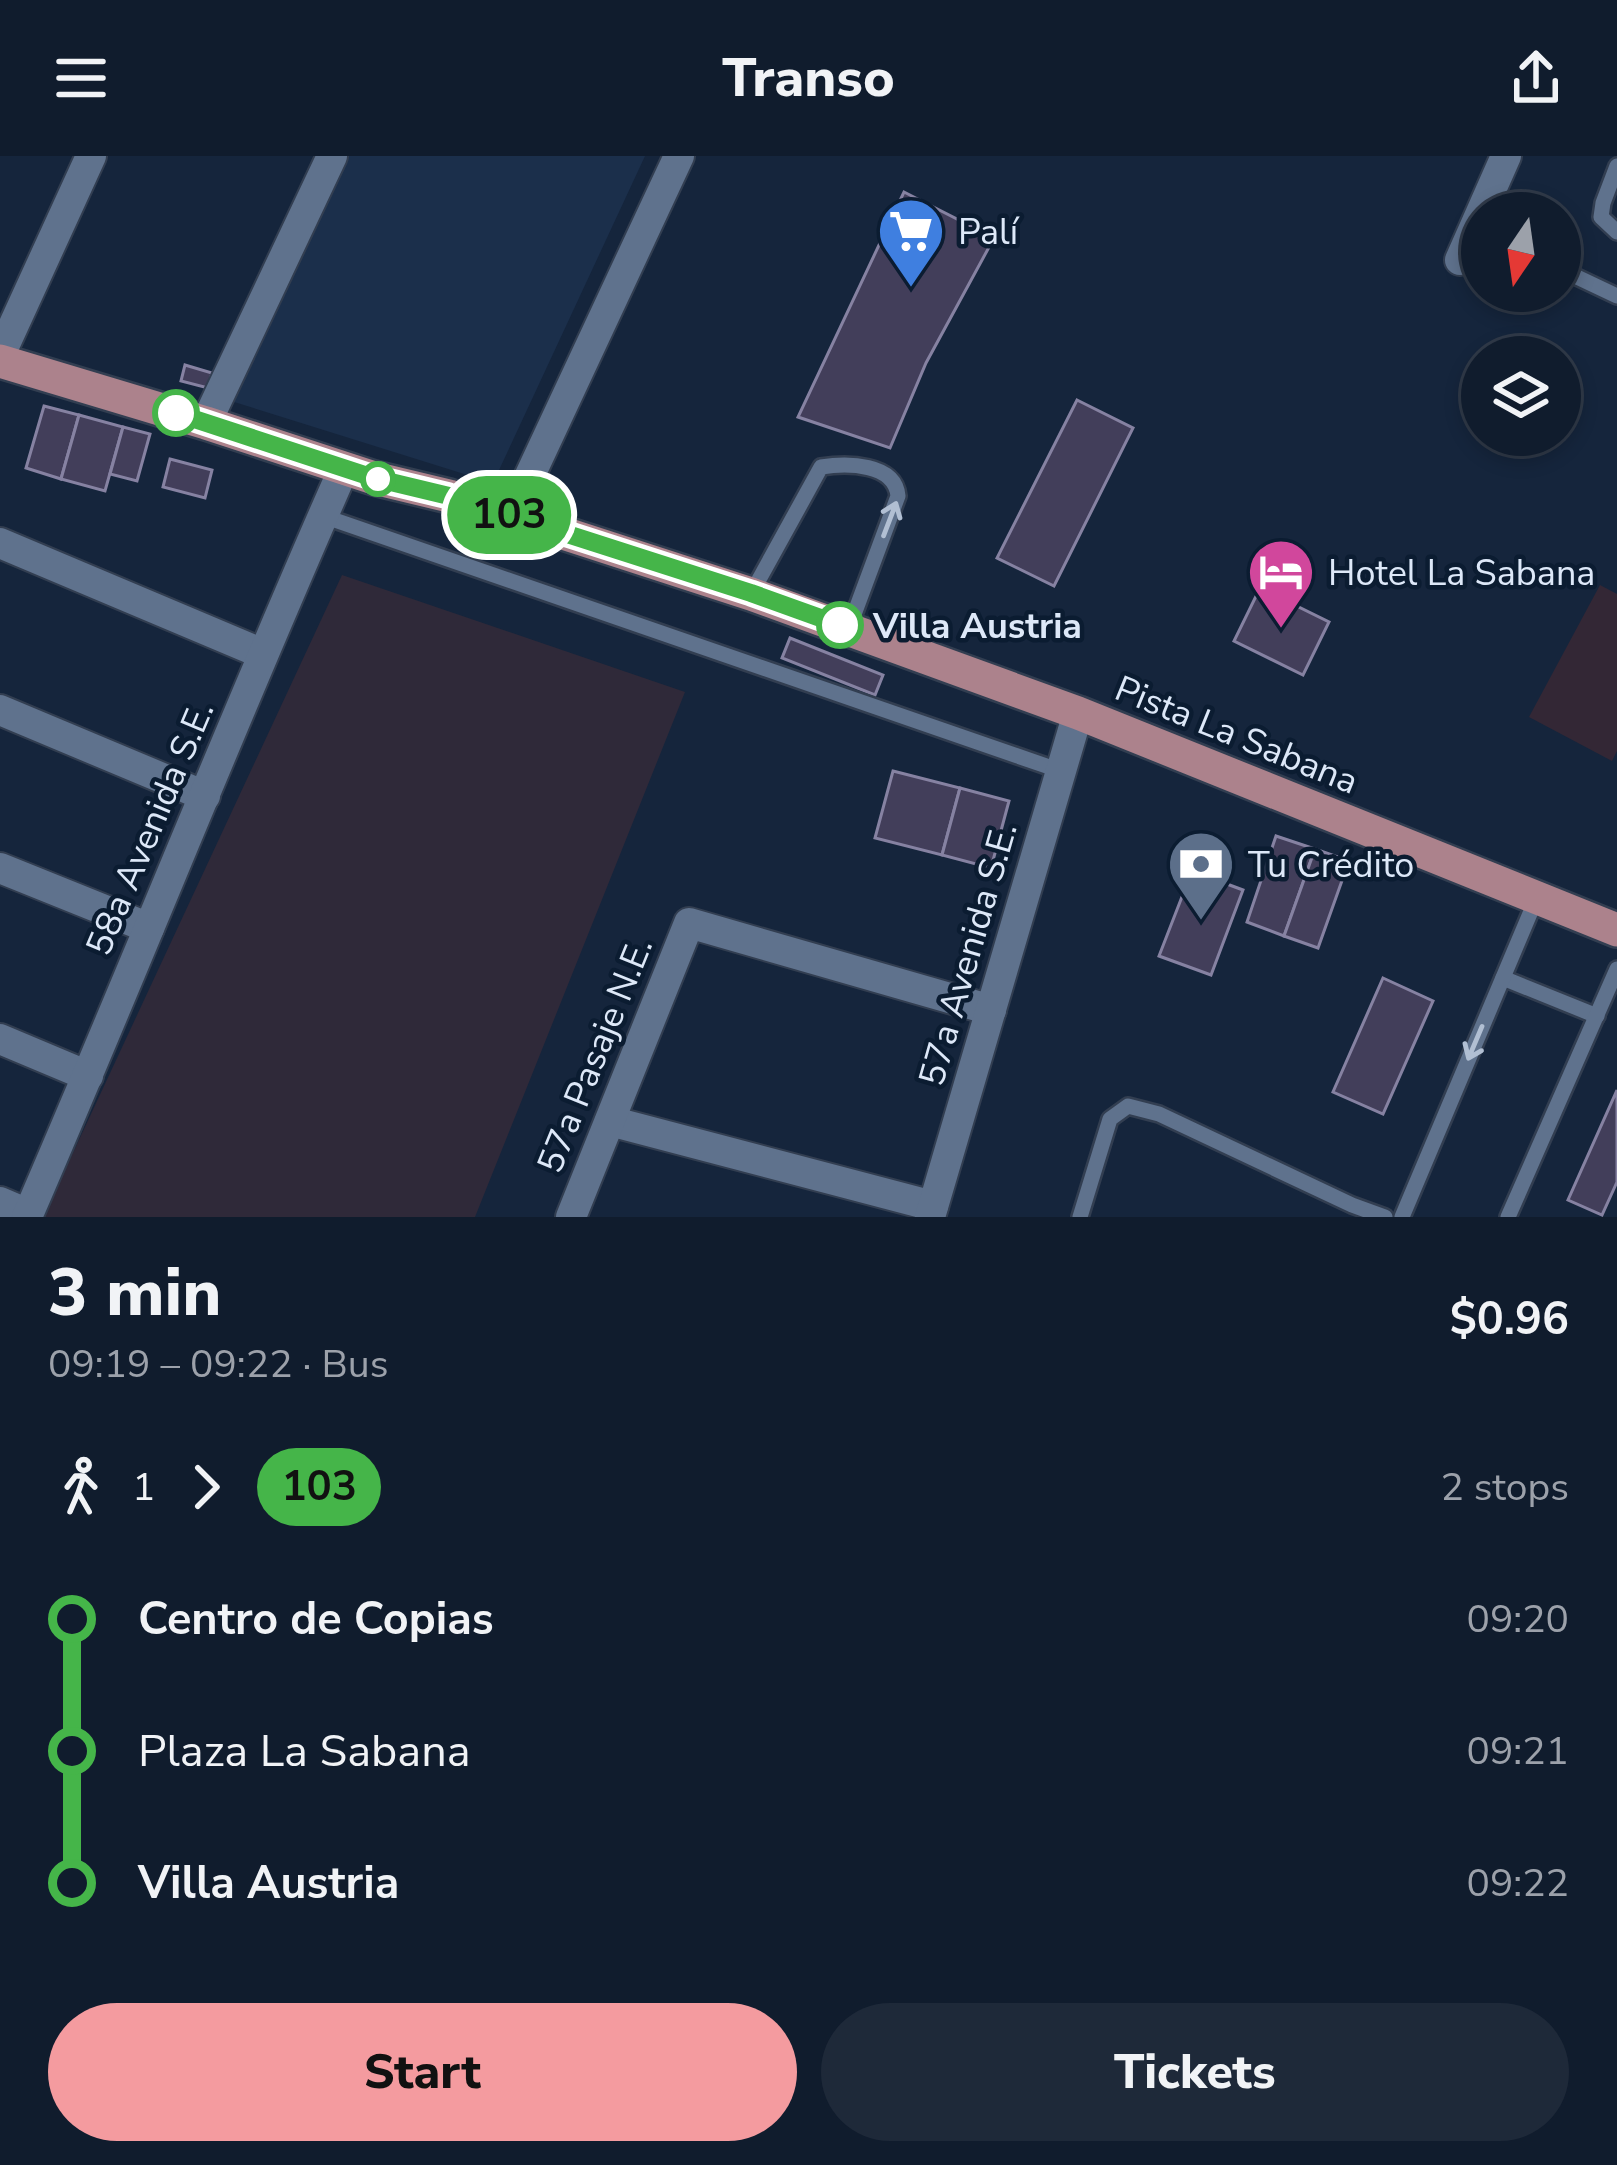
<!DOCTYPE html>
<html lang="en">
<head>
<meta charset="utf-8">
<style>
  :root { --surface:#101c2d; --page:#1e2939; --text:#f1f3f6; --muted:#9ca1aa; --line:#303a49; --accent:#f49b9f }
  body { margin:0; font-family:"Nunito Sans",sans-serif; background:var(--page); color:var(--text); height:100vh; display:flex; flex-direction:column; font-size:45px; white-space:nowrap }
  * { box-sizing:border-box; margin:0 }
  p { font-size:39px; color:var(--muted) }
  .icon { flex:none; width:66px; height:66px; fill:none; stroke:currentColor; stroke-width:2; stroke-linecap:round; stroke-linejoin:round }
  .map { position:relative; height:1061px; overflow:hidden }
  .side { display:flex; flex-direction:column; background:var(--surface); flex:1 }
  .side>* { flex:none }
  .badge { padding:0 24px; border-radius:39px; font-size:42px; line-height:78px }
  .needle { width:78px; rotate:193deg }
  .buttons { position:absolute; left:1461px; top:36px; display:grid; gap:24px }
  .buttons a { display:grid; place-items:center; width:120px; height:120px; border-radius:50%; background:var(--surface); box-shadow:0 6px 18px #0003,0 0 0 3px var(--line); font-size:60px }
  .map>.badge { position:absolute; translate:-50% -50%; box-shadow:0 0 0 6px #fff }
  .legs { display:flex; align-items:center; gap:18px; height:132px; padding:0 48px; font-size:39px }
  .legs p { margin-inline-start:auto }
  .headline { display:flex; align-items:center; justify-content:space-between; height:204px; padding:0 48px }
  h1 { font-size:66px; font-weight:800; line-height:90px }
  .cta { display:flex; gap:24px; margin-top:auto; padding:24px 48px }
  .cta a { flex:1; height:138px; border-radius:72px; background:var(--accent); color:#111; font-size:48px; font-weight:800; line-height:138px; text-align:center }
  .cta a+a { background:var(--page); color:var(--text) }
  ul { padding:0 48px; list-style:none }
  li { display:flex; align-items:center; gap:42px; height:132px; font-size:45px }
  li i { display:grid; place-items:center; width:18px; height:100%; margin:0 15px; background:currentColor }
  li i::after { content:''; width:30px; height:30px; margin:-15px; border:9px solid; border-radius:50%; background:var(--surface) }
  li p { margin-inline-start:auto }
  li:first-child i { background:linear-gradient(#0000 50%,currentColor 0) }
  li:last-child i { background:linear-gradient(currentColor 50%,#0000 0) }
  header { display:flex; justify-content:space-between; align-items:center; height:156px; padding:0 48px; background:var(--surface); font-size:54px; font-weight:800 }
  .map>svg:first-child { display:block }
  .built { fill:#1b2f4b }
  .education { fill:#2f2939 }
  .medical { fill:#332735 }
  .building { fill:#423e5a; stroke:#8682a2; stroke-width:3 }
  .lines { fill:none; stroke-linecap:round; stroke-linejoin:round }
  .service-casing { stroke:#323e51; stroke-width:20 }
  .minor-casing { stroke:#323e51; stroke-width:34 }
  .primary-casing { stroke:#323e51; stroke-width:38 }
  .service { stroke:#5f728d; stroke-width:15 }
  .minor { stroke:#5f728d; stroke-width:30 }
  .primary { stroke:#ac828c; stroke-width:33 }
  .oneway { stroke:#b1bfd3 }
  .line-1-casing { stroke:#fff; stroke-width:27 }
  .line-1 { stroke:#45b549; stroke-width:18 }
  .stop-1-dot { fill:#fff; stroke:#45b549; stroke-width:6 }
  .labels { text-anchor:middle; stroke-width:9; stroke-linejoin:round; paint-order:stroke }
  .poi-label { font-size:36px; fill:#dde8f8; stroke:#0b1c31; text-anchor:start }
  .stop-label { font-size:36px; font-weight:bold; fill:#dde8f8; stroke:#0b1c31; text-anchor:start }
  .street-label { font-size:36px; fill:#dde8f8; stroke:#0b1c31 }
</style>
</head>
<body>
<header><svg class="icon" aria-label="menu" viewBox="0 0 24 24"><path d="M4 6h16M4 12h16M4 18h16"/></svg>Transo<svg class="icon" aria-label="share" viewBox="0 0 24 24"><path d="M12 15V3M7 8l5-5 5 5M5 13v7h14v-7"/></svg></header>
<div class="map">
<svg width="1617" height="1061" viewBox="0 0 1617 1061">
  <rect width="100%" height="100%" fill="#15253c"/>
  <!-- built -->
  <polygon class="built" points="348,0 645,0 493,327 231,245"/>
  <!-- education -->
  <polygon class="education" points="342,419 685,536 475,1061 43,1061"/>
  <!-- medical -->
  <polygon class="medical" points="1600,429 1617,438 1617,595 1612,605 1529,561"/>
  <!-- building -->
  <g class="building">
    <polygon points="904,36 994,82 926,207 890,292 798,261"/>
    <polygon points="185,209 212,217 208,232 181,225"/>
    <polygon points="1077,244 1133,272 1054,430 997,402"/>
    <polygon points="44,250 79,259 61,323 26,312"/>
    <polygon points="79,259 123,271 105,335 61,323"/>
    <polygon points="123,271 150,278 137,325 110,318"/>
    <polygon points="170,303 212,314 205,342 163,331"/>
    <polygon points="1260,432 1329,466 1303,519 1234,485"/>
    <polygon points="790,482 883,519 875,539 782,502"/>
    <polygon points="893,615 960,632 942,699 875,682"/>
    <polygon points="960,632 1009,645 991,712 942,699"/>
    <polygon points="1276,680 1315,693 1284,780 1247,766"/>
    <polygon points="1315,693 1349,705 1318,792 1284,780"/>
    <polygon points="1192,715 1243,734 1211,819 1159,800"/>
    <polygon points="1383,822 1433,845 1383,958 1333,936"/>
    <polygon points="1617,934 1617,1026 1602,1059 1568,1044"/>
  </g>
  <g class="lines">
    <!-- service casing -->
    <g class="service-casing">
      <g id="service">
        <polyline points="1617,10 1603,47 1601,61 1617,76"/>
        <polyline points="1560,113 1617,140"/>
        <polyline points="323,360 1061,615"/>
        <path d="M 751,438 L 821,311 C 847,307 895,307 898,340 L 849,472"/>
        <polyline points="1503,822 1597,860"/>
        <polyline points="1080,1061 1110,963 1128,950 1159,958 1352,1049 1385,1061"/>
        <polyline points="1402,1061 1537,741"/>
        <polyline points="1508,1061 1617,813"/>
      </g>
    </g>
    <!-- minor casing -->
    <g class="minor-casing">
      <g id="minor">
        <polyline points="1460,104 1506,0"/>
        <polyline points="0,199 91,0"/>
        <polyline points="206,267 332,0"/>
        <polyline points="511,360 679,0"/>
        <polyline points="0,387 263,498"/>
        <polyline points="0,554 205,640"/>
        <polyline points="0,712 149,772"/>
        <polyline points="0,883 88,920"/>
        <polyline points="610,965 933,1050"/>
        <polyline points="0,1046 28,1058"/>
        <path d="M 27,1061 C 135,812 234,560 344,312"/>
        <polyline points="571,1061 689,767 991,854"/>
        <polyline points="930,1061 1078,557"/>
      </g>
    </g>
    <!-- primary casing -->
    <g class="primary-casing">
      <polyline id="primary" points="0,205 206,267 374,322 449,340 751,438 1078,557 1617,774"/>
    </g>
    <!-- service -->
    <use href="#service" class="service"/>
    <!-- minor -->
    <use href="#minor" class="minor"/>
    <!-- primary -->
    <use href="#primary" class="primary"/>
  </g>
  <!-- one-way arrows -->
  <defs><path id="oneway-shaft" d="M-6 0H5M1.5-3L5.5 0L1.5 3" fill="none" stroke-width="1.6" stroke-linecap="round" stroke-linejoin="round" transform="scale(3)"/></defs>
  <g class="oneway">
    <use href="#oneway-shaft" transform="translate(890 363) rotate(-69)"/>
    <use href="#oneway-shaft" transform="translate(1475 887) rotate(113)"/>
  </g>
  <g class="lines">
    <!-- line-1 casing -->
    <g class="line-1-casing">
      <polyline id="line-1" points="176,257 374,322 449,340 751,437 840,469"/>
    </g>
    <!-- line-1 -->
    <use href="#line-1" class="line-1"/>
  </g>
  <!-- icons -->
  <defs>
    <g id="supermarket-pin" transform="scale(3.45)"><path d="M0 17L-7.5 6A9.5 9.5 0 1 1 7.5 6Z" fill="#3f7fe0" stroke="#0b1c31"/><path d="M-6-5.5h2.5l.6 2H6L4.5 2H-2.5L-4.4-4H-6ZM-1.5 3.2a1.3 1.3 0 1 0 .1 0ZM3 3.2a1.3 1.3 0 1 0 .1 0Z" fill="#fff"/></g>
    <g id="hotel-pin" transform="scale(3.45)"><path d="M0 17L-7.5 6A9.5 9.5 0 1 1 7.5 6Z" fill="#d1479c" stroke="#0b1c31"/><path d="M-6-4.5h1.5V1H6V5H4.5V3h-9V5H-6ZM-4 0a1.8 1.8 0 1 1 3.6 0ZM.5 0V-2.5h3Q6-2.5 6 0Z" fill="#fff"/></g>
    <g id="bank-pin" transform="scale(3.45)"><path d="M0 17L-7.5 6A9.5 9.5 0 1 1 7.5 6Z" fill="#5c6f8a" stroke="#0b1c31"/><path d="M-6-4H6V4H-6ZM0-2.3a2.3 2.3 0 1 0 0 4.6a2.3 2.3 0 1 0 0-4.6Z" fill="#fff"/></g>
  </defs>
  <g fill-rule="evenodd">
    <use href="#supermarket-pin" x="911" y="75"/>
    <use href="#hotel-pin" x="1281" y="416"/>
    <use href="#bank-pin" x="1201" y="708"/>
  </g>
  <!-- markers -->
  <g class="stop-1-dot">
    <circle cx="176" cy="257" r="21"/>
    <circle cx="378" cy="323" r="15"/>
    <circle cx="840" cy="469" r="21"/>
  </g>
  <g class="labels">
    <!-- poi labels -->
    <g class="poi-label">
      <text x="958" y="88">Palí</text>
      <text x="1328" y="429">Hotel La Sabana</text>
      <text x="1248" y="721">Tu Crédito</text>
    </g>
    <!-- stop labels -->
    <g class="stop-label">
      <text x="873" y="482">Villa Austria</text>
    </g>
    <!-- street labels -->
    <g class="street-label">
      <text transform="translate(1237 578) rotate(22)" y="13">Pista La Sabana</text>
      <text transform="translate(149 672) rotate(-67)" y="13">58a Avenida S.E.</text>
      <text transform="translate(967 798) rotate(-74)" y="13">57a Avenida S.E.</text>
      <text transform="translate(594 899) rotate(-68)" y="13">57a Pasaje N.E.</text>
    </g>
  </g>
</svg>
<div class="buttons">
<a><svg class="needle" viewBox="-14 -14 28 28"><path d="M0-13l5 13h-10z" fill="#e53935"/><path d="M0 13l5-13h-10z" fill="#9ca1aa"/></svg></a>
<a><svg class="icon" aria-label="layers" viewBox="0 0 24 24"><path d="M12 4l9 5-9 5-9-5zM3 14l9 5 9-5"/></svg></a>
</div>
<b class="badge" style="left:509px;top:359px;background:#45b549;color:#111">103</b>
</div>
<section class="side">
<div class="headline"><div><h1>3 min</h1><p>09:19 – 09:22 · Bus</p></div><b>$0.96</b></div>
<div class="legs"><svg class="icon" aria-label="walk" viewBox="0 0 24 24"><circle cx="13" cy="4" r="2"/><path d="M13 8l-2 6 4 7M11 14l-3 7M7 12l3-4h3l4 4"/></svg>1<svg class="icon" aria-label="forward" viewBox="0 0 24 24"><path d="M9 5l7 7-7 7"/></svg><b class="badge" style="background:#45b549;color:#111">103</b><p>2 stops</p></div>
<ul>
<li><i style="color:#45b549"></i><b>Centro de Copias</b><p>09:20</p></li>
<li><i style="color:#45b549"></i><span>Plaza La Sabana</span><p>09:21</p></li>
<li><i style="color:#45b549"></i><b>Villa Austria</b><p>09:22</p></li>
</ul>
<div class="cta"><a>Start</a><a>Tickets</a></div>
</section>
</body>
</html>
